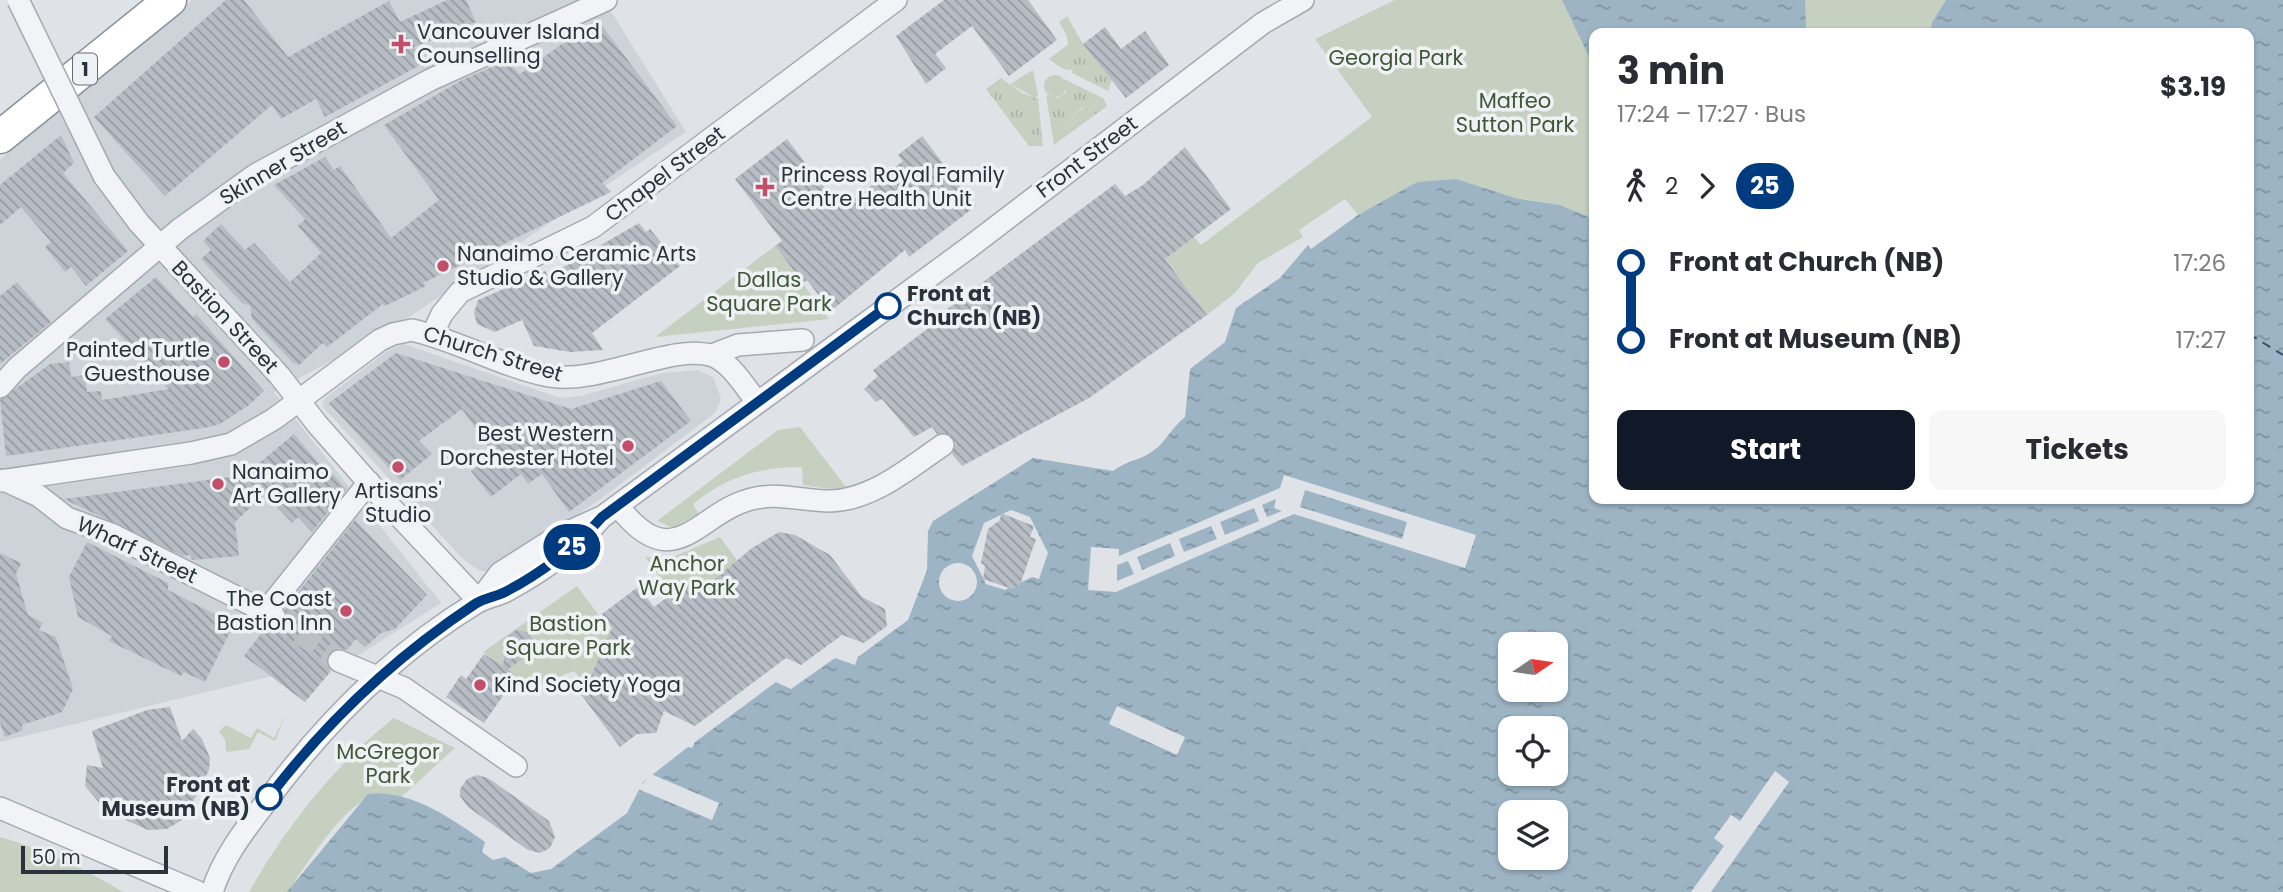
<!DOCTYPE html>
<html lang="en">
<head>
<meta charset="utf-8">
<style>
  :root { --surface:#fff; --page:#f7f7f7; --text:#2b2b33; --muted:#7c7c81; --accent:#111827 }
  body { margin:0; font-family:Poppins,sans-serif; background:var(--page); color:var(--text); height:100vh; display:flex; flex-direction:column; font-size:26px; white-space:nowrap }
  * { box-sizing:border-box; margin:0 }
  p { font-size:23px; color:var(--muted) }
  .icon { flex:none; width:38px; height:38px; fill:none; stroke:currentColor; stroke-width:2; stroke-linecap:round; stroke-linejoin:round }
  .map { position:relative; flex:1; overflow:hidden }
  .details { position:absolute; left:1589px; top:28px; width:665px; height:476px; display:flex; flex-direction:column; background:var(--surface); border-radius:14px; box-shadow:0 2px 5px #0004 }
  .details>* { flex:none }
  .badge { padding:0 14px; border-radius:23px; font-size:24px; line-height:46px }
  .needle { width:46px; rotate:77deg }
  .buttons { position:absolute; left:1498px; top:632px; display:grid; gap:14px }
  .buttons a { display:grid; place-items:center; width:70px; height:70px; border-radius:14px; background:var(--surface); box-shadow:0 2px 5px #0004; font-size:35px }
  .scale { position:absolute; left:21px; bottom:18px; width:147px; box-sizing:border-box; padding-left:7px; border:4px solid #29323d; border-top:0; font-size:19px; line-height:24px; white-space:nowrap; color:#29323d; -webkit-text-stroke:5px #eff2f5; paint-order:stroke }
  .map>.badge { position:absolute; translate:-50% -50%; box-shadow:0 0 0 4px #fff }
  .legs { display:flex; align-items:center; gap:10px; height:77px; padding:0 28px; font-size:23px }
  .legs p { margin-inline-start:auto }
  .headline { display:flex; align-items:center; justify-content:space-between; height:119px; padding:0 28px }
  h1 { font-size:38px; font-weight:700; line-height:52px }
  .button { display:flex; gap:14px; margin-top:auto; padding:14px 28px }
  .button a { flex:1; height:80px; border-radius:14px; background:var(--accent); color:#fff; font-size:28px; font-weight:700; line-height:80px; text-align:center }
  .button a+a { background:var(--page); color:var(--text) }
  ul { padding:0 28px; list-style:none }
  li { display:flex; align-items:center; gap:24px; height:77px; font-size:26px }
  li i { display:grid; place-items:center; width:10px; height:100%; margin:0 9px; background:currentColor }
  li i::after { content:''; width:18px; height:18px; margin:-9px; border:5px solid; border-radius:50%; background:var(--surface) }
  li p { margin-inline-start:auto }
  li:first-child i { background:linear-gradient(#0000 50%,currentColor 0) }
  li:last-child i { background:linear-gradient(currentColor 50%,#0000 0) }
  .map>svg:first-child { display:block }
  .built { fill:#ced2d9 }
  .grass { fill:url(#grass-tufts); fill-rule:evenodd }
  .green { fill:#c6d0c1 }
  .water { fill:url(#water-ripples); fill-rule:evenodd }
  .pier { fill:#dfe3e7; fill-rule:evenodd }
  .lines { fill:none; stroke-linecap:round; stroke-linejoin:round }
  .ferry { stroke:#37546d; stroke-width:2; stroke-dasharray:9 7; stroke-linecap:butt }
  .building { fill:url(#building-back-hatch) }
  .minor-tunnel { stroke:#bbc0c5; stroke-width:21; stroke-dasharray:21 10; stroke-linecap:butt }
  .minor-casing { stroke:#a5aab1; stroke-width:24 }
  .highway-casing { stroke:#88929d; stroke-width:35 }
  .minor { stroke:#f2f3f6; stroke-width:21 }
  .highway { stroke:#fff; stroke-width:32 }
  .minor-bridge-casing { stroke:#a5aab1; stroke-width:24; stroke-linecap:butt }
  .minor-bridge { stroke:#f2f3f6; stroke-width:21 }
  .line-1-casing { stroke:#fff; stroke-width:16 }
  .line-1 { stroke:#003b80; stroke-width:10 }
  .poi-dot { fill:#c34e6a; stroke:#eff2f5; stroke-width:2.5 }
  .stop-1-dot { fill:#fff; stroke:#003b80; stroke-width:3.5 }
  .labels { text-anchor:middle; stroke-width:7; stroke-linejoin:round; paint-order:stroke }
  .shield { fill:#eff2f5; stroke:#646c74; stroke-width:2 }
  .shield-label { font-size:19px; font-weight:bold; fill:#29323d }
  .poi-label { font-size:21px; fill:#29323d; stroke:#eff2f5; text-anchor:start }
  .park-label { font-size:21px; fill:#415838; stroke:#eff2f5 }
  .street-label { font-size:21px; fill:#29323d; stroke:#eff2f5 }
  .stop-label { font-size:21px; font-weight:bold; fill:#29323d; stroke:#eff2f5; text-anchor:start }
</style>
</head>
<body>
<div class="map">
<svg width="2283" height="892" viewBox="0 0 2283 892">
  <defs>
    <pattern id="grass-tufts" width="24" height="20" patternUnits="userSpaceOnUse" patternTransform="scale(1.75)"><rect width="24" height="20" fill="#c6d0c1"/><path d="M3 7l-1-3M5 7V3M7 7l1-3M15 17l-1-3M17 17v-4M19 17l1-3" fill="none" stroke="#aab3a7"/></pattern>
    <pattern id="water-ripples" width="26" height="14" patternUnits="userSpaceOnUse" patternTransform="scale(1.75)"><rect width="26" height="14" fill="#9db4c4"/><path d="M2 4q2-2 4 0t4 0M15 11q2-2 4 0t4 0" fill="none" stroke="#8093a0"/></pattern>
    <pattern id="building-back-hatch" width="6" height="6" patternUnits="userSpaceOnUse" patternTransform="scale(1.75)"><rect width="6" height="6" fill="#b7bdc4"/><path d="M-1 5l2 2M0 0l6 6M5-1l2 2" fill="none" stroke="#959aa0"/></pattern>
  </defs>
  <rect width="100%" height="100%" fill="#dfe3e7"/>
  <!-- built -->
  <g class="built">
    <polygon points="192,0 604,0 686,132 400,323 274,392 441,603 359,655 0,742 0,160 50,115"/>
    <polygon points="404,344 560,398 581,396 662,373 697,370 713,377 721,399 715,413 606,495 511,562 493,571 480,571 464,560 322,406 325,398 387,351"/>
  </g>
  <!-- grass -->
  <g class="grass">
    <path d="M 1067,16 L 1083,44 L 1112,80 L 1108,91 L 1072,73 L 1072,70 L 1063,69 L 1069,65 C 1070,47 1069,37 1059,22 Z"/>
    <polygon points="1001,78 1022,93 1038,99 1043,146 1029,146 986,89"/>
    <path d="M 1064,79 L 1103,98 L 1107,106 L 1054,145 L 1046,95 L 1058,98 L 1066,92 ZM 1095,104 L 1093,109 L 1063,131 L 1065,121 L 1085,106 Z"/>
  </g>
  <!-- green -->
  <g class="green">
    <polygon points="1395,0 1946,0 1932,22 1930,33 1594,33 1594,219 1560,205 1417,182 1362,215 1358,215 1345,199 1299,230 1303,237 1258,263 1235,293 1207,315 1165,258 1194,237 1201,245 1372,117 1315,39"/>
    <polygon points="1070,43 1074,60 1063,69 1049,59"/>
    <polygon points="1033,70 1038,96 1035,98 1010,84"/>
    <circle cx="1055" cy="86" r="11"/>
    <polygon points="1090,96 1095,100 1093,109 1063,131 1053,128 1052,123 1066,120 1084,108 1085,100"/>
    <polygon points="775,246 829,319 655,337"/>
    <path d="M 800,427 L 846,487 L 829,489 L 803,485 L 802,467 C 760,467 725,477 693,504 L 699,514 L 673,528 L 657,521 L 778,430 Z"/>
    <polygon points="720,537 742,567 679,603 645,557 673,557"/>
    <polygon points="577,586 613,634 617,662 581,679 574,671 529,688 483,652"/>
    <polygon points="285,716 275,741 258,732 249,749 226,752 225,740 219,731 226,725 251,738 257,728 274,738"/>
    <path d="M 394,718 L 455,748 L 397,801 C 388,800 378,798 370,799 C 347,801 300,872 289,892 L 249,892 C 286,827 335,764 394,718 Z"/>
    <path d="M 0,837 C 45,850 83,868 123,892 L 0,892 Z"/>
  </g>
  <!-- water -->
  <g class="water">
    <polygon points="1562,0 1805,0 1806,28 1800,33 1594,33 1594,67"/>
    <path d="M 1946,0 L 2283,0 L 2283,892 L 287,892 L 368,794 C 410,789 451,818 485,842 L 482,852 L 493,860 L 505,857 L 531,873 L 551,869 L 627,813 L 643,782 L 688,747 L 692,748 L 695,742 L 776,682 L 791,689 L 835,658 L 855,665 L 858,657 L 908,620 L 927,570 L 928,531 L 933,521 L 1033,458 L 1113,471 C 1128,460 1141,460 1153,451 C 1166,442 1171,428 1185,417 L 1190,369 L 1225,342 L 1236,308 L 1280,278 L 1308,245 L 1311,249 L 1358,215 L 1417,182 L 1456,179 L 1515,198 L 1560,205 L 1594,219 L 1594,499 L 2249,499 L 2249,33 L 1930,33 L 1932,22 ZM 1510,644 L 1556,644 L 1556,690 L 1510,690 ZM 1510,728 L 1556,728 L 1556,774 L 1510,774 ZM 1510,812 L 1556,812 L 1556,858 L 1510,858 Z"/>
  </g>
  <!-- pier -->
  <g class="pier">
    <path d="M 1284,475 L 1476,535 L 1465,568 L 1294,514 L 1116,592 L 1088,590 L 1091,547 L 1119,549 L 1119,556 L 1280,488 ZM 1305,490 L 1407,522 L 1402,539 L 1300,507 ZM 1276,499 L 1274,508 L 1282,511 L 1267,517 L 1262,505 ZM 1254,508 L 1259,521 L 1225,535 L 1220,522 ZM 1211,526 L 1217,539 L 1184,552 L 1179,539 ZM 1170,543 L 1175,556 L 1142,570 L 1137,557 ZM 1128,561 L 1134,574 L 1117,581 L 1117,565 Z"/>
    <polygon points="1011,510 1030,517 1048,553 1039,579 1032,577 1005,590 986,584 972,556 984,523"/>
    <circle cx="958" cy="582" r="19"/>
    <polygon points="1117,706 1185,737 1177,755 1109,724"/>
    <polygon points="1775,771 1789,782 1711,892 1691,892 1724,846 1714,838 1731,815 1740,821"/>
    <polygon points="651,774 719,803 712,820 638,789"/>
  </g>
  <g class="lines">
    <!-- ferry -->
    <polyline class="ferry" points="2249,334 2283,355"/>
  </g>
  <!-- building -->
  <g class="building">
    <polygon points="226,0 244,0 288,57 389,1 400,22 447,0 466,0 476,22 414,47 422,64 325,117 316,99 281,119 272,105 165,196 94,117"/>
    <polygon points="944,0 1028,0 1057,40 1009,76 972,26 935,54 946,68 926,84 896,36"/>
    <polygon points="597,19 677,126 602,183 611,192 423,283 426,286 385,306 383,304 327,347 323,343 299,365 293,363 252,319 250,306 242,303 201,259 211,250 203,241 221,224 245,250 254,243 290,282 321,253 298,226 305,219 274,185 325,157 334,170 340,166 391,238 439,200 384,125 462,80 506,61 520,74"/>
    <polygon points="1105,27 1121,49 1145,31 1169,65 1126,98 1083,44"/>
    <polygon points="61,135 74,163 63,173 128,251 86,286 71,267 65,272 45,247 51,242 21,207 0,225 0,185"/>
    <polygon points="922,136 976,206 909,257 905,250 831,311 807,280 803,283 775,246 782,241 735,179 787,139 841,209 903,161 898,155"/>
    <polygon points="1185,147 1231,209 1165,259 1207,315 1089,398 962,466 952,454 956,443 949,434 937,434 932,427 914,437 882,399 876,402 864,389 878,376 873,370 943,317 941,314 967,294 1115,184 1125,196 1143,185"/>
    <polygon points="639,223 646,232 650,229 680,266 592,333 603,350 570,352 534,346 522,320 495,332 477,324 474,313 478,300 545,271 548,276"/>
    <polygon points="156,277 193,317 196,314 264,391 249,405 220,424 204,428 6,456 0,400 50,364 69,362 71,377 85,375 87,392 101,391 102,400 169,389 105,319"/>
    <polygon points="17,282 51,322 0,364 0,296"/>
    <polygon points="396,353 571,409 661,381 691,421 569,512 542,474 528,484 521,474 491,497 471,471 494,454 462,409 419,441 432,454 400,480 329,403"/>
    <polygon points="294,434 326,472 329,470 346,489 312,532 298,517 292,523 265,494 235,522 239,556 192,560 190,555 183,556 64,499 245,475"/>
    <polygon points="1001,513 1034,526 1030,537 1036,539 1020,585 1012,589 983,579 985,566 981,563 988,529 1000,520"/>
    <polygon points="355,520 427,595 395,629 381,633 365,647 356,639 347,650 338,648 331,651 326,662 331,671 305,702 244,656 266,627 275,629 285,622 285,609"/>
    <polygon points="779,532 795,535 830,555 862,597 885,609 887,626 864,643 842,635 801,665 786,658 695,726 664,711 656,733 637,734 620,747 577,689 589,681 612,628 602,614 638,587 654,607 686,584 700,582 709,584 752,548"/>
    <polygon points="87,542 168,583 168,590 234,624 205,682 184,672 181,676 109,641 112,636 78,617 69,577"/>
    <polygon points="0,553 21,563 16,574 28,615 43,623 39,630 56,637 73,689 62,712 22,725 23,730 5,737 0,723"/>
    <polygon points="516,630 527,632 534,641 532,652 508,669 514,674 514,680 484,723 446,697 461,675 466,679 484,654 503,666 507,637"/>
    <polygon points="170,707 182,741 193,729 202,739 210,758 209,770 185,818 167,829 148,830 106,811 85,786 87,765 103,768 92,731 147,710"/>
    <polygon points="477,775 488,778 549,821 555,837 550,848 540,853 528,850 468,807 460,796 460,789 467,779"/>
  </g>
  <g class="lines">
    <!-- minor-tunnel -->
    <polyline class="minor-tunnel" points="274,616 339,661"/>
    <!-- minor casing -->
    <g class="minor-casing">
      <g id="minor">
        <polyline points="104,176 139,223 279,375 317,424 384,500 479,601"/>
        <polyline points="432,335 442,314 460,292 593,227 896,0"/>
        <polyline points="712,355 738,345 803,340"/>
        <polyline points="0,387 17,368 180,229 255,175 430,80 606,0"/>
        <polyline points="4,480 39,496 67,518 111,534 274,616"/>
        <path d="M 0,481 L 191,453 L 231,444 L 274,419 L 380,340 L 393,334 L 412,330 C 459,341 503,367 549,376 C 599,385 675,342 713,356 C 731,363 745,387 757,402"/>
        <path d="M 618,506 C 676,581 698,509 756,498 C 782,493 804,501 830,501 C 873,500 910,467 943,445"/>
        <polyline points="479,601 500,573 555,538 599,518"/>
        <polyline points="266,611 369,482"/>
        <polyline points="339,661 404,688 516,766"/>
        <polyline points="0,808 198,892"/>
        <path d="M 212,892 C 223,857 244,831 266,802 C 323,725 394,653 476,603 C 485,597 497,596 506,591 C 541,572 577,547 602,517 L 971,246 L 1263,23 L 1303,0"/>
      </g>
    </g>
    <!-- highway casing -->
    <g class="highway-casing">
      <polyline id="highway" points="0,137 170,0"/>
    </g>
    <!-- minor -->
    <use href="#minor" class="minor"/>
    <!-- highway -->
    <use href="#highway" class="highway"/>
    <!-- minor-bridge casing -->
    <g class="minor-bridge-casing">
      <polyline id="minor-bridge" points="18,0 104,176"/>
    </g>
    <!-- minor-bridge -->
    <use href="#minor-bridge" class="minor-bridge"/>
  </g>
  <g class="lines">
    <!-- line-1 casing -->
    <g class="line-1-casing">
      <path id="line-1" d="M 269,797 C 327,721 395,657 475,604 C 484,598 495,597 505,592 C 540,574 576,547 602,517 L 888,306"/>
    </g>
    <!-- line-1 -->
    <use href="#line-1" class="line-1"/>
  </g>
  <!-- markers -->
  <g class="poi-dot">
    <path d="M397.5 33.5h7v7h7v7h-7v7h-7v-7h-7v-7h7z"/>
    <path d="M761.5 176.5h7v7h7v7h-7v7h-7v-7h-7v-7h7z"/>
    <circle cx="443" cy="266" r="7"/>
    <circle cx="224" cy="362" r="7"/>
    <circle cx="628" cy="446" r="7"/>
    <circle cx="398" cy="467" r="7"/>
    <circle cx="218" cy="484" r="7"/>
    <circle cx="346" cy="611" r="7"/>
    <circle cx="480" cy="685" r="7"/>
  </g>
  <g class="stop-1-dot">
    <circle cx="888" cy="306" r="12"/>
    <circle cx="269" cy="797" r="12"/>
  </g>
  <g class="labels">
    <!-- shield labels -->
    <rect class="shield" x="73" y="53.5" width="24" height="31" rx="5"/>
    <g class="shield-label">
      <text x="85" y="76">1</text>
    </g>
    <!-- poi labels -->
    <g class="poi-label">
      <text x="417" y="39">Vancouver Island<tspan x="417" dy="24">Counselling</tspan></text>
      <text x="781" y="182">Princess Royal Family<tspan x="781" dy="24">Centre Health Unit</tspan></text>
      <text x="457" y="261">Nanaimo Ceramic Arts<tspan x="457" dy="24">Studio &amp; Gallery</tspan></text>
      <text x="210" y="357" text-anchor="end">Painted Turtle<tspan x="210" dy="24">Guesthouse</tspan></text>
      <text x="614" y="441" text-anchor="end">Best Western<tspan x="614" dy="24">Dorchester Hotel</tspan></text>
      <text x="232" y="479">Nanaimo<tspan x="232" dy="24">Art Gallery</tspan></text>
      <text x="398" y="498" text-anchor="middle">Artisans'<tspan x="398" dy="24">Studio</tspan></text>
      <text x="332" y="606" text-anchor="end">The Coast<tspan x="332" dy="24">Bastion Inn</tspan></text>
      <text x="494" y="692">Kind Society Yoga</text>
    </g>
    <!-- park labels -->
    <g class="park-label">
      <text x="1396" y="65">Georgia Park</text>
      <text x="1515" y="108">Maffeo<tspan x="1515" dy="24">Sutton Park</tspan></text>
      <text x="769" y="287">Dallas<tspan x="769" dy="24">Square Park</tspan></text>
      <text x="687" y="571">Anchor<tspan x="687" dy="24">Way Park</tspan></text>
      <text x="568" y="631">Bastion<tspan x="568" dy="24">Square Park</tspan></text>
      <text x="388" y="759">McGregor<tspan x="388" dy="24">Park</tspan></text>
    </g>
    <!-- street labels -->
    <g class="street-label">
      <text transform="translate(1087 157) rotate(-37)" y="7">Front Street</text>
      <text transform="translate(283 163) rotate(-31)" y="7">Skinner Street</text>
      <text transform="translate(665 174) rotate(-37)" y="7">Chapel Street</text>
      <text transform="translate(225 317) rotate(47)" y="7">Bastion Street</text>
      <text transform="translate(493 354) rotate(17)" y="7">Church Street</text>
      <text transform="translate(137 550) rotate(25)" y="7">Wharf Street</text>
    </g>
    <!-- stop labels -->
    <g class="stop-label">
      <text x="907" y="301">Front at<tspan x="907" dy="24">Church (NB)</tspan></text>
      <text x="250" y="792" text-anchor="end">Front at<tspan x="250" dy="24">Museum (NB)</tspan></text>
    </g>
  </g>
</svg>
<div class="buttons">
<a><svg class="needle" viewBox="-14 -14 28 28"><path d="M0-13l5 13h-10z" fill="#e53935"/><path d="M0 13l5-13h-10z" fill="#7c7c81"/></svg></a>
<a><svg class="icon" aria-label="locate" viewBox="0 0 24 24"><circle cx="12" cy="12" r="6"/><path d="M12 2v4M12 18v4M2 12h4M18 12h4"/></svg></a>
<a><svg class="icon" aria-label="layers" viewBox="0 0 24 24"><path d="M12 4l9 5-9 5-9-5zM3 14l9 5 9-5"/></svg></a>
</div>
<div class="scale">50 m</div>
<b class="badge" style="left:572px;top:547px;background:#003b80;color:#fff">25</b>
<section class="details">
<div class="headline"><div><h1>3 min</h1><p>17:24 – 17:27 · Bus</p></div><b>$3.19</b></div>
<div class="legs"><svg class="icon" aria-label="walk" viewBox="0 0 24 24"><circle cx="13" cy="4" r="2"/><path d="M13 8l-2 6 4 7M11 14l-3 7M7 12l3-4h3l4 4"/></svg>2<svg class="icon" aria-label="forward" viewBox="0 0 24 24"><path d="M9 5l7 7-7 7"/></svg><b class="badge" style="background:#003b80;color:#fff">25</b></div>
<ul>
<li><i style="color:#003b80"></i><b>Front at Church (NB)</b><p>17:26</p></li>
<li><i style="color:#003b80"></i><b>Front at Museum (NB)</b><p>17:27</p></li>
</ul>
<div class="button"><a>Start</a><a>Tickets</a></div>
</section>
</div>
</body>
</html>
